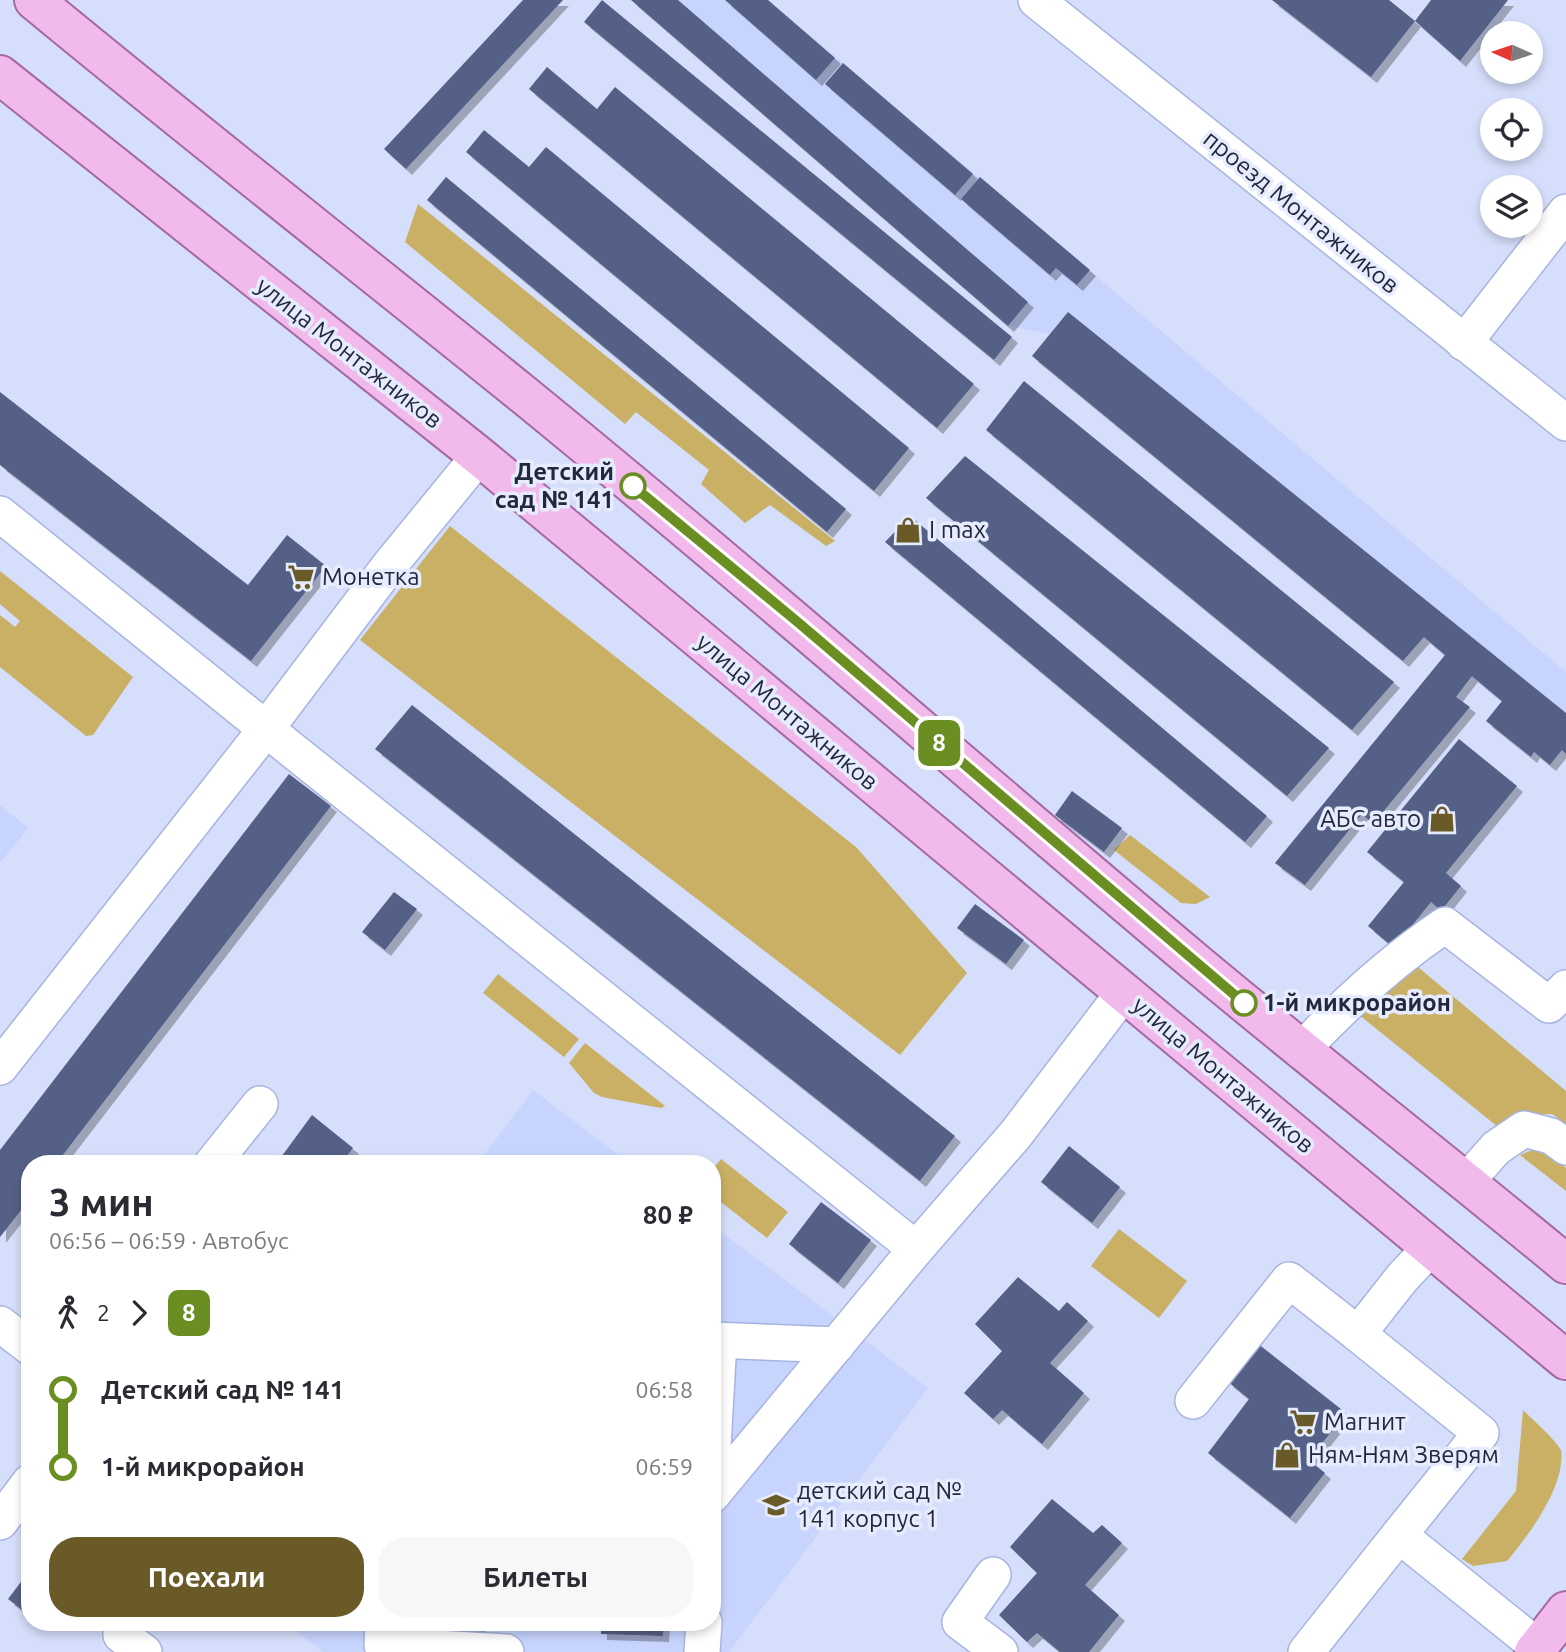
<!DOCTYPE html>
<html lang="ru">
<head>
<meta charset="utf-8">
<style>
  :root { --surface:#fff; --page:#f7f7f7; --text:#2b2b33; --muted:#7c7c81; --accent:#6a5a28 }
  body { margin:0; font-family:Ubuntu,sans-serif; background:var(--page); color:var(--text); height:100vh; display:flex; flex-direction:column; font-size:26px; white-space:nowrap }
  * { box-sizing:border-box; margin:0 }
  p { font-size:23px; color:var(--muted) }
  .icon { flex:none; width:38px; height:38px; fill:none; stroke:currentColor; stroke-width:2; stroke-linecap:round; stroke-linejoin:round }
  .map { position:relative; flex:1; overflow:hidden }
  .drawer { position:absolute; left:21px; top:1155px; width:700px; height:476px; display:flex; flex-direction:column; background:var(--surface); border-radius:28px; box-shadow:0 4px 10px #0003 }
  .drawer>* { flex:none }
  .badge { padding:0 14px; border-radius:10px; font-size:24px; line-height:46px }
  .needle { width:46px; rotate:273deg }
  .controls { position:absolute; left:1480px; top:21px; display:grid; gap:14px }
  .controls a { display:grid; place-items:center; width:63px; height:63px; border-radius:50%; background:var(--surface); box-shadow:0 4px 10px #0003; font-size:35px }
  .map>.badge { position:absolute; translate:-50% -50%; box-shadow:0 0 0 4px #fff }
  .legs { display:flex; align-items:center; gap:10px; height:77px; padding:0 28px; font-size:23px }
  .legs p { margin-inline-start:auto }
  .head { display:flex; align-items:center; justify-content:space-between; height:119px; padding:0 28px }
  h1 { font-size:38px; font-weight:700; line-height:52px }
  .cta { display:flex; gap:14px; margin-top:auto; padding:14px 28px }
  .cta a { flex:1; height:80px; border-radius:28px; background:var(--accent); color:#fff; font-size:28px; font-weight:700; line-height:80px; text-align:center }
  .cta a+a { background:var(--page); color:var(--text) }
  ul { padding:0 28px; list-style:none }
  li { display:flex; align-items:center; gap:24px; height:77px; font-size:26px }
  li i { display:grid; place-items:center; width:10px; height:100%; margin:0 9px; background:currentColor }
  li i::after { content:''; width:18px; height:18px; margin:-9px; border:5px solid; border-radius:50%; background:var(--surface) }
  li p { margin-inline-start:auto }
  li:first-child i { background:linear-gradient(#0000 50%,currentColor 0) }
  li:last-child i { background:linear-gradient(currentColor 50%,#0000 0) }
  .map>svg:first-child { display:block }
  .built { fill:#c7d4fe }
  .green { fill:#c9b065 }
  .building { fill:#546087; filter:url(#shadow) }
  .lines { fill:none; stroke-linecap:round; stroke-linejoin:round }
  .minor-casing { stroke:#a7b4e0; stroke-width:38 }
  .major-casing { stroke:#a468a4; stroke-width:42 }
  .minor { stroke:#fff; stroke-width:35 }
  .major { stroke:#f2b9eb; stroke-width:38 }
  .line-1-casing { stroke:#fff; stroke-width:16 }
  .line-1 { stroke:#6b8e23; stroke-width:10 }
  .stop-1-dot { fill:#fff; stroke:#6b8e23; stroke-width:3.5 }
  .labels { text-anchor:middle; stroke-width:7; stroke-linejoin:round; paint-order:stroke }
  .street-label { font-size:24px; fill:#23283a; stroke:#e6ecfe }
  .stop-label { font-size:24px; font-weight:bold; fill:#23283a; stroke:#e6ecfe; text-anchor:end }
  .poi-label { font-size:24px; fill:#23283a; stroke:#e6ecfe; text-anchor:start }
</style>
</head>
<body>
<div class="map">
<svg width="1566" height="1652" viewBox="0 0 1566 1652">
  <defs>
    <filter id="shadow"><feDropShadow dx="6" dy="6" stdDeviation="0" flood-color="#0004"/></filter>
  </defs>
  <rect width="100%" height="100%" fill="#d5defa"/>
  <!-- built -->
  <g class="built">
    <polygon points="631,0 768,0 1566,672 1566,754 1051,334 1008,326"/>
    <polygon points="0,805 28,828 0,863"/>
    <polygon points="533,1090 631,1164 477,1164"/>
    <polygon points="712,1225 928,1388 729,1652 323,1652 284,1622 712,1622"/>
  </g>
  <!-- green -->
  <g class="green">
    <polygon points="418,204 830,537 835,541 826,546 770,505 745,523 701,484 709,470 636,412 625,424 405,242"/>
    <polygon points="450,526 856,847 967,973 900,1055 360,640"/>
    <polygon points="0,571 133,677 93,735 86,736 0,667 0,615 15,627 20,621 0,604"/>
    <polygon points="1130,835 1210,897 1196,904 1181,903 1114,850"/>
    <polygon points="1412,962 1566,1091 1566,1124 1552,1114 1522,1115 1498,1127 1358,1014"/>
    <polygon points="498,974 579,1039 564,1057 483,993"/>
    <polygon points="585,1043 665,1106 661,1108 602,1097 594,1093 569,1063"/>
    <polygon points="1532,1150 1546,1152 1566,1168 1566,1191 1520,1155"/>
    <polygon points="721,1159 788,1212 767,1238 712,1195 712,1170"/>
    <polygon points="1119,1229 1187,1281 1159,1318 1091,1266"/>
    <path d="M 1523,1410 C 1535,1422 1551,1435 1561,1450 C 1566,1486 1528,1536 1507,1561 L 1473,1566 L 1462,1559 L 1516,1491 Z"/>
  </g>
  <!-- building -->
  <g class="building">
    <polygon points="523,0 563,0 406,169 384,149"/>
    <polygon points="602,0 1012,337 994,360 584,22"/>
    <polygon points="631,0 678,0 1028,302 1008,326"/>
    <polygon points="725,0 768,0 835,58 816,80"/>
    <polygon points="1272,0 1389,0 1415,21 1371,77"/>
    <polygon points="1431,0 1508,0 1460,61 1415,21"/>
    <polygon points="843,63 973,174 955,195 825,84"/>
    <polygon points="547,67 597,109 615,87 974,384 937,428 529,89"/>
    <polygon points="484,130 529,167 546,147 909,448 874,491 466,152"/>
    <polygon points="446,177 846,509 827,532 427,200"/>
    <polygon points="980,177 1090,270 1077,285 1056,268 1050,275 961,199"/>
    <polygon points="1068,312 1566,713 1566,754 1562,750 1550,765 1534,752 1531,757 1486,721 1502,701 1472,676 1456,697 1470,707 1373,824 1362,814 1305,885 1275,863 1445,655 1424,637 1403,661 1032,356"/>
    <polygon points="1024,381 1394,682 1352,730 986,430"/>
    <polygon points="0,392 248,585 287,535 326,566 251,661 0,465"/>
    <polygon points="965,456 1329,748 1287,796 926,498"/>
    <polygon points="910,516 1267,816 1245,842 885,542"/>
    <polygon points="412,705 955,1136 920,1181 375,749"/>
    <polygon points="1459,739 1517,786 1446,873 1461,886 1441,911 1431,902 1394,948 1368,926 1404,882 1367,852"/>
    <polygon points="289,774 331,806 56,1164 30,1164 30,1199 0,1237 0,1150"/>
    <polygon points="1072,791 1122,828 1104,852 1055,815"/>
    <polygon points="394,892 417,909 385,950 362,932"/>
    <polygon points="975,904 1024,940 1006,964 957,928"/>
    <polygon points="312,1115 353,1148 341,1164 276,1164"/>
    <polygon points="1069,1146 1120,1187 1092,1223 1041,1182"/>
    <polygon points="821,1202 871,1240 838,1283 789,1244"/>
    <polygon points="1018,1277 1059,1311 1067,1302 1088,1321 1050,1363 1084,1393 1042,1444 1002,1410 993,1419 964,1393 1002,1351 975,1324"/>
    <polygon points="1257,1343 1346,1413 1309,1460 1325,1473 1290,1518 1208,1453 1249,1399 1227,1381"/>
    <polygon points="1052,1499 1093,1533 1102,1525 1122,1543 1085,1585 1119,1615 1089,1652 1060,1652 1037,1633 1027,1642 999,1615 1037,1573 1010,1547"/>
    <polygon points="30,1570 30,1616 8,1599"/>
    <polygon points="421,1622 479,1622 479,1631 421,1629"/>
    <polygon points="601,1622 664,1622 663,1636 601,1634"/>
  </g>
  <g class="lines">
    <!-- minor casing -->
    <g class="minor-casing">
      <g id="minor">
        <polyline points="1036,0 1566,423"/>
        <polyline points="1464,343 1566,212"/>
        <polyline points="0,514 266,729 916,1249"/>
        <path d="M 1301,1051 C 1344,1004 1392,961 1445,925 L 1549,1005 L 1566,988"/>
        <polyline points="0,1067 266,729 389,566 479,456"/>
        <polyline points="212,1164 260,1104"/>
        <polyline points="1466,1182 1496,1148 1524,1129 1551,1136 1566,1147"/>
        <polyline points="0,1324 30,1347"/>
        <polyline points="1358,1334 1481,1433 1399,1535 1538,1647"/>
        <polyline points="712,1340 837,1345"/>
        <polyline points="1193,1401 1289,1280 1358,1334 1402,1278 1431,1247"/>
        <polyline points="712,1465 719,1340"/>
        <polyline points="712,1495 916,1249 1016,1134 1124,992"/>
        <polyline points="0,1522 30,1482"/>
        <polyline points="993,1575 960,1622 1000,1652"/>
        <polyline points="383,1622 382,1645 506,1652"/>
        <polyline points="121,1635 144,1652"/>
        <polyline points="702,1652 704,1622"/>
        <polyline points="1306,1652 1399,1535"/>
      </g>
    </g>
    <!-- major casing -->
    <g class="major-casing">
      <g id="major">
        <path d="M 34,0 C 196,134 361,263 524,395 C 751,580 970,773 1195,962 C 1317,1064 1443,1162 1566,1264"/>
        <polyline points="0,75 479,456 1566,1360"/>
        <polyline points="1534,1652 1566,1611"/>
      </g>
    </g>
    <!-- minor -->
    <use href="#minor" class="minor"/>
    <!-- major -->
    <use href="#major" class="major"/>
  </g>
  <g class="lines">
    <!-- line-1 casing -->
    <g class="line-1-casing">
      <polyline id="line-1" points="633,486 800,624 1244,1003"/>
    </g>
    <!-- line-1 -->
    <use href="#line-1" class="line-1"/>
  </g>
  <!-- icons -->
  <defs>
    <g id="shop-bare" transform="scale(2.1)"><path d="M-5-2.5h2.3a2.7 3.5 0 0 1 5.4 0H5L5.5 6h-11ZM-1.5-2.5h3a1.5 2.3 0 0 0-3 0Z" fill="#6a5a28" stroke="#e6ecfe" stroke-width="2.5" paint-order="stroke"/></g>
    <g id="supermarket-bare" transform="scale(2.1)"><path d="M-6-5.5h2.5l.6 2H6L4.5 2H-2.5L-4.4-4H-6ZM-1.5 3.2a1.3 1.3 0 1 0 .1 0ZM3 3.2a1.3 1.3 0 1 0 .1 0Z" fill="#6a5a28" stroke="#e6ecfe" stroke-width="2.5" paint-order="stroke"/></g>
    <g id="school-bare" transform="scale(2.1)"><path d="M0-5L7-2L0 1L-7-2ZM-4 1L0 2.5L4 1V4Q0 6-4 4Z" fill="#6a5a28" stroke="#e6ecfe" stroke-width="2.5" paint-order="stroke"/></g>
  </defs>
  <g fill-rule="evenodd">
    <use href="#shop-bare" x="908" y="530"/>
    <use href="#supermarket-bare" x="301" y="577"/>
    <use href="#shop-bare" x="1442" y="819"/>
    <use href="#supermarket-bare" x="1303" y="1422"/>
    <use href="#shop-bare" x="1287" y="1455"/>
    <use href="#school-bare" x="776" y="1505"/>
  </g>
  <!-- markers -->
  <g class="stop-1-dot">
    <circle cx="633" cy="486" r="12"/>
    <circle cx="1244" cy="1003" r="12"/>
  </g>
  <g class="labels">
    <!-- street labels -->
    <g class="street-label">
      <text transform="translate(1301 212) rotate(39)" y="8">проезд Монтажников</text>
      <text transform="translate(349 353) rotate(38)" y="8">улица Монтажников</text>
      <text transform="translate(787 712) rotate(40)" y="8">улица Монтажников</text>
      <text transform="translate(1223 1075) rotate(40)" y="8">улица Монтажников</text>
    </g>
    <!-- stop labels -->
    <g class="stop-label">
      <text x="614" y="480">Детский<tspan x="614" dy="28">сад № 141</tspan></text>
      <text x="1263" y="1011" text-anchor="start">1-й микрорайон</text>
    </g>
    <!-- poi labels -->
    <g class="poi-label">
      <text x="929" y="538">I max</text>
      <text x="322" y="585">Монетка</text>
      <text x="1421" y="827" text-anchor="end">АБС авто</text>
      <text x="1324" y="1430">Магнит</text>
      <text x="1308" y="1463">Ням-Ням Зверям</text>
      <text x="797" y="1499">детский сад №<tspan x="797" dy="28">141 корпус 1</tspan></text>
    </g>
  </g>
</svg>
<div class="controls">
<a><svg class="needle" viewBox="-14 -14 28 28"><path d="M0-13l5 13h-10z" fill="#e53935"/><path d="M0 13l5-13h-10z" fill="#7c7c81"/></svg></a>
<a><svg class="icon" aria-label="locate" viewBox="0 0 24 24"><circle cx="12" cy="12" r="6"/><path d="M12 2v4M12 18v4M2 12h4M18 12h4"/></svg></a>
<a><svg class="icon" aria-label="layers" viewBox="0 0 24 24"><path d="M12 4l9 5-9 5-9-5zM3 14l9 5 9-5"/></svg></a>
</div>
<b class="badge" style="left:939px;top:743px;background:#6b8e23;color:#fff">8</b>
<section class="drawer">
<div class="head"><div><h1>3 мин</h1><p>06:56 – 06:59 · Автобус</p></div><b>80 ₽</b></div>
<div class="legs"><svg class="icon" aria-label="walk" viewBox="0 0 24 24"><circle cx="13" cy="4" r="2"/><path d="M13 8l-2 6 4 7M11 14l-3 7M7 12l3-4h3l4 4"/></svg>2<svg class="icon" aria-label="forward" viewBox="0 0 24 24"><path d="M9 5l7 7-7 7"/></svg><b class="badge" style="background:#6b8e23;color:#fff">8</b></div>
<ul>
<li><i style="color:#6b8e23"></i><b>Детский сад № 141</b><p>06:58</p></li>
<li><i style="color:#6b8e23"></i><b>1-й микрорайон</b><p>06:59</p></li>
</ul>
<div class="cta"><a>Поехали</a><a>Билеты</a></div>
</section>
</div>
</body>
</html>
